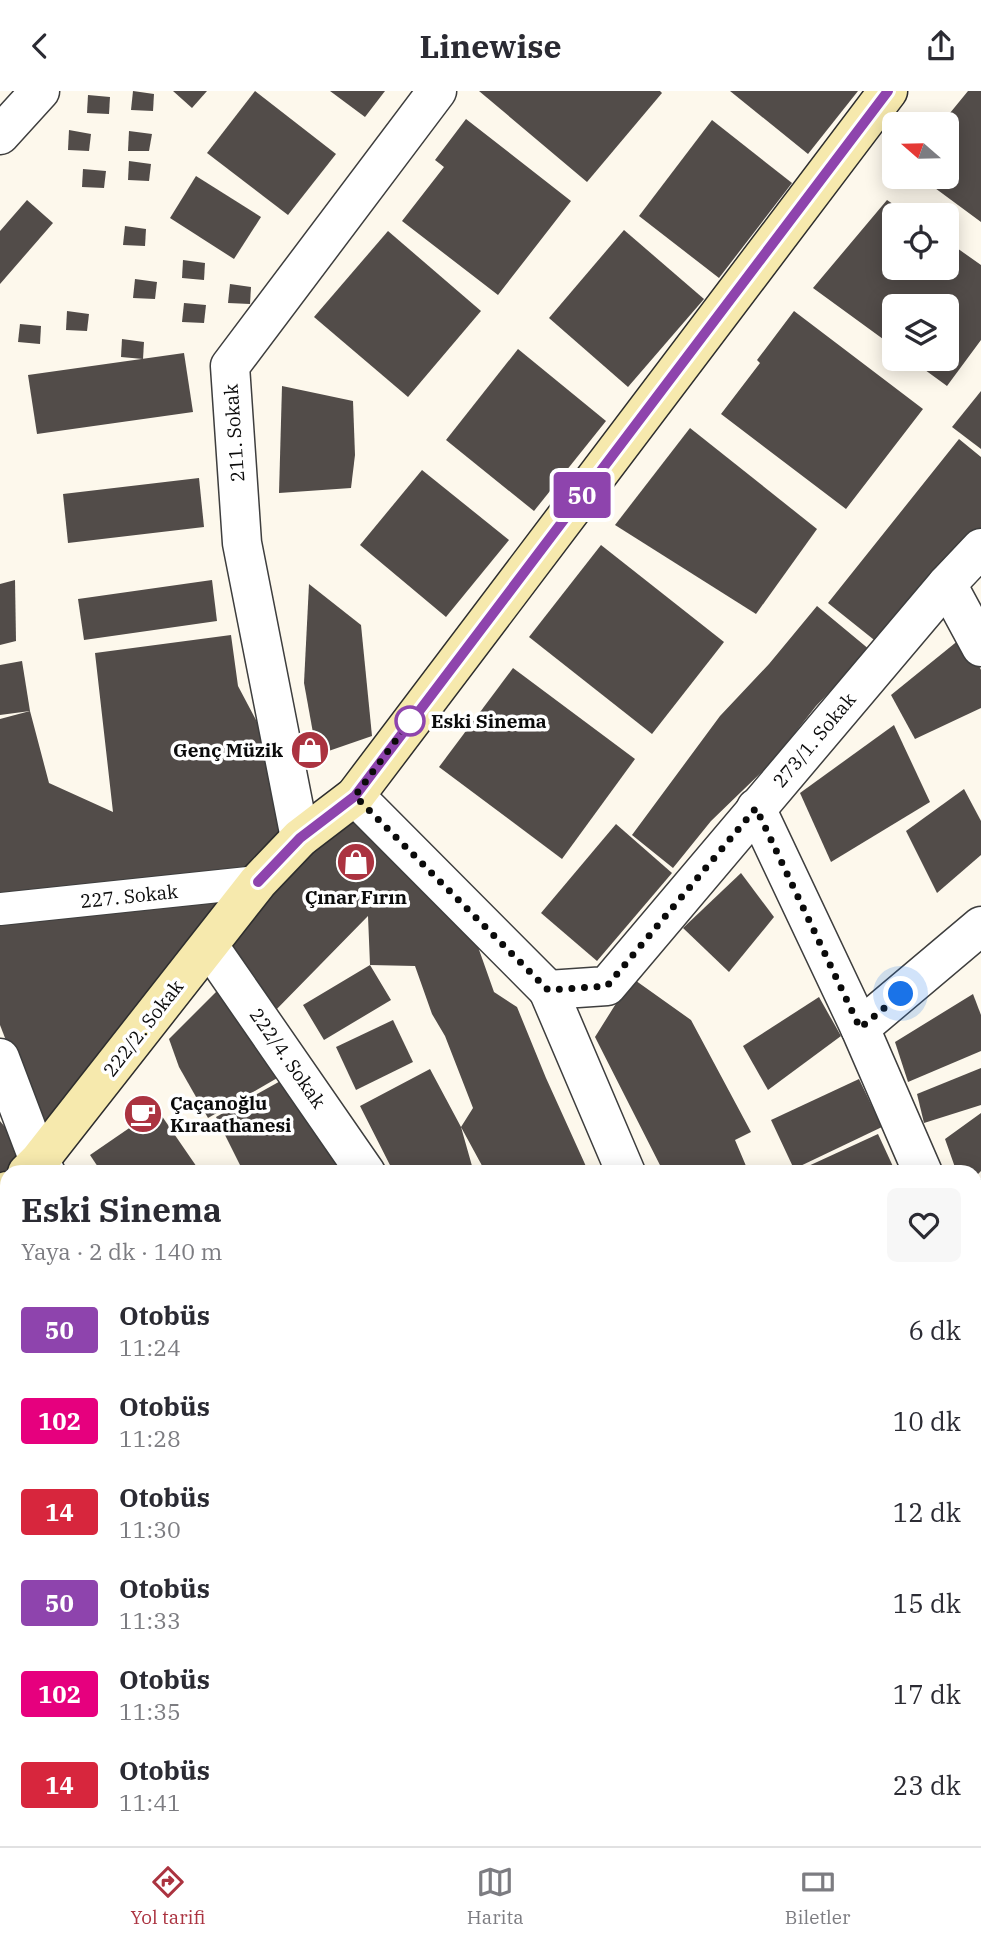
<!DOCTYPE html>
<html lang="tr">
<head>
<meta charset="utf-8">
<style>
  :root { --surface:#fff; --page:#f7f7f7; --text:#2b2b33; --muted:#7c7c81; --line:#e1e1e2; --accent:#ab3340 }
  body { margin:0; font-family:"IBM Plex Serif",serif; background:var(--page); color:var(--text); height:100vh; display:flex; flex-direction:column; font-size:26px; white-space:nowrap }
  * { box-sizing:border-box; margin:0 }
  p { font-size:23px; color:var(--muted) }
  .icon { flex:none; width:38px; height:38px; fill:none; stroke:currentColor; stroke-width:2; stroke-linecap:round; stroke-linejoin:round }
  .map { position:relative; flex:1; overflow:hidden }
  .sheet { position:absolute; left:0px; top:1074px; width:982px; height:681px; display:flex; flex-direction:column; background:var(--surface); border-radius:21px 21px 0 0; box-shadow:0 4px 18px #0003 }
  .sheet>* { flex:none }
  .badge { padding:0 14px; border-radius:5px; font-size:24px; line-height:46px }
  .needle { width:46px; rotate:290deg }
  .buttons { position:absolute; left:882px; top:21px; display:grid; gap:14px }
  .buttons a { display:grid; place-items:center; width:77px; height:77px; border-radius:10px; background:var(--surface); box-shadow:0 4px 18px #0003; font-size:35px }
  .you { position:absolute; width:35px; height:35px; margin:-18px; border:5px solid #fff; border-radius:50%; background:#1a73e8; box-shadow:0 0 0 10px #1a73e833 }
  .map>.badge { position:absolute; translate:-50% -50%; box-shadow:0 0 0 4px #fff }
  .round { display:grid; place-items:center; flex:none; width:74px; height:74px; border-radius:10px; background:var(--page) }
  .headline { display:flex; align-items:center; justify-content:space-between; height:119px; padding:0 21px }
  h1 { font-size:33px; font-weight:800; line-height:52px }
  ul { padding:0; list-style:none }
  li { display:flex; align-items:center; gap:21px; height:91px; padding:0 21px }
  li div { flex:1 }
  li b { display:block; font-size:26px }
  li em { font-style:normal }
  li .badge { min-width:77px; font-weight:700; text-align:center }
  header { display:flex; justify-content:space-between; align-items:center; height:91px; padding:0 21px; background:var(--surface); font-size:32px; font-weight:800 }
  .tabs { display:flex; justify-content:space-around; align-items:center; height:98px; border-top:2px solid var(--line); background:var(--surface); font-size:19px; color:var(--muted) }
  .tabs a { display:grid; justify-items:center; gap:4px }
  .tabs .active { color:var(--accent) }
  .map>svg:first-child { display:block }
  .building { fill:#524c49 }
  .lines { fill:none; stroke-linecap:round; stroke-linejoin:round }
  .pedestrian-casing { stroke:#3e3e3e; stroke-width:34 }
  .minor-casing { stroke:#3e3e3e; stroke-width:41 }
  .secondary-casing { stroke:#2d2d2d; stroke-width:41 }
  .pedestrian { stroke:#fff; stroke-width:32 }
  .minor { stroke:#fff; stroke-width:38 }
  .secondary { stroke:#f6e9ad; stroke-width:38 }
  .line-casing { stroke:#fff; stroke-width:16 }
  .line { stroke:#8e44ad; stroke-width:10 }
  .walk { stroke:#0b0b0b; stroke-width:7; stroke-dasharray:0 12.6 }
  .stop-dot { fill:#fff; stroke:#8e44ad; stroke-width:3.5 }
  .labels { text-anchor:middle; stroke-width:7; stroke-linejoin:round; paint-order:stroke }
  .street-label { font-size:19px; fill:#0b0b0b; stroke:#fff }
  .stop-label { font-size:19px; font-weight:bold; fill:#0b0b0b; stroke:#fff; text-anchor:start }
  .poi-label { font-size:19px; font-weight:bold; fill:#0b0b0b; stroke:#fff; text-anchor:end }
</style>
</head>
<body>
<header><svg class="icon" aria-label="back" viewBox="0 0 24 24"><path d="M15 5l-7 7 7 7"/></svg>Linewise<svg class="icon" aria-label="share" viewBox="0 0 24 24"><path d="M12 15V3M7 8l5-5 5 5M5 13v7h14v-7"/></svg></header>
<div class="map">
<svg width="981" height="1755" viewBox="0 0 981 1755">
  <rect width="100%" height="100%" fill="#fdf8ec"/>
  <!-- building -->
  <g class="building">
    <polygon points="133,0 154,3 153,20 131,19"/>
    <polygon points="173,0 207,0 192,17"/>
    <polygon points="255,0 336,63 288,124 207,62"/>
    <polygon points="330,0 385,0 365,26"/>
    <polygon points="479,0 660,0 662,2 587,91"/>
    <polygon points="730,0 858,0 808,63"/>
    <polygon points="968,0 981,0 981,131 920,86 947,86 947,33 941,33"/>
    <polygon points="88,4 110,6 109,23 87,22"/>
    <polygon points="466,28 571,110 498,204 402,130 444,76 435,69"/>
    <polygon points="712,29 792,92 719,187 639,125"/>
    <polygon points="69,39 91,43 89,60 68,59"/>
    <polygon points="129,40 152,43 149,60 128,60"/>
    <polygon points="129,70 151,73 149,90 128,89"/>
    <polygon points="83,78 106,80 104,97 82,96"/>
    <polygon points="196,85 261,126 234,168 170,127"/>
    <polygon points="27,109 53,132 0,193 0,140"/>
    <polygon points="887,109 909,124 894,124 894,177 947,177 947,150 981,174 981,249 947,295 910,268 947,268 947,215 894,215 894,256 813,197"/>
    <polygon points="125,135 146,138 145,155 123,154"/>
    <polygon points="624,139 704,208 628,296 549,227"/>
    <polygon points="388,140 481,220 408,306 314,226"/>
    <polygon points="183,169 205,172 204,189 182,187"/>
    <polygon points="135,188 157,191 155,208 133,207"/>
    <polygon points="230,193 251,196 250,213 228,212"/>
    <polygon points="184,212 206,214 204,232 182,231"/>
    <polygon points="67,220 89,223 87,240 66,239"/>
    <polygon points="794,220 923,318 846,418 721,323 760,272 757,269"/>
    <polygon points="20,233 41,235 40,253 18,251"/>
    <polygon points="122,248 144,251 143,268 121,266"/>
    <polygon points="518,258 606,330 534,420 446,349"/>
    <polygon points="184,262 193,321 37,343 28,284"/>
    <polygon points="282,295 353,310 355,364 351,397 279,402"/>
    <polygon points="981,300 981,358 952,336"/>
    <polygon points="690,337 817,438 756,523 615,434"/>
    <polygon points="959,348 981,366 981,447 973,457 962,449 878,552 828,512"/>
    <polygon points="422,379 509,449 446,526 360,454"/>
    <polygon points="199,387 204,436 68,452 63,403"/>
    <polygon points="601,454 724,551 652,643 529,546"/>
    <polygon points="15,489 16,550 0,554 0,493"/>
    <polygon points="212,489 217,530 84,549 78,508"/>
    <polygon points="309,493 361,534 372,645 317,664 304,592"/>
    <polygon points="817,515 870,559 816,615 772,671 711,730 673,777 632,744 720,625 769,573"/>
    <polygon points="231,544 238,595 273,661 288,744 255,786 0,806 0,628 30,620 49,692 113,721 95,562"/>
    <polygon points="965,544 981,579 981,617 915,648 891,604"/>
    <polygon points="22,570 30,620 0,624 0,574"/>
    <polygon points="513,577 635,668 562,768 439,676"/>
    <polygon points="894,634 930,711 831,771 800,702"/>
    <polygon points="964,698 981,730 981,764 937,802 906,740"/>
    <polygon points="355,713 477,853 494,901 517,916 546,987 589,1082 486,1082 461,1036 474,1082 394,1082 360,1015 430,978 461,1036 473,1017 445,945 432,923 415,875 370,874 391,909 324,949 303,914 370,874 368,825 270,925 220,854"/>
    <polygon points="616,733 672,782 597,870 541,822"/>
    <polygon points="741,782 774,826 729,881 683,837"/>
    <polygon points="225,807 41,1040 0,934 0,824"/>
    <polygon points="632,887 691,929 751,1041 735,1049 749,1082 680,1082 679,1076 664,1082 595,946"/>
    <polygon points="225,892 279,986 208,1027 179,976 169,948"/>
    <polygon points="973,903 981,924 981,960 908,991 895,951"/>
    <polygon points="819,906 841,945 768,999 743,955"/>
    <polygon points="393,929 413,971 356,999 336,956"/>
    <polygon points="981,977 981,1014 924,1032 917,1003"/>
    <polygon points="284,988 350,1082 244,1082 216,1026"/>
    <polygon points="859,988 882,1036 794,1078 771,1029"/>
    <polygon points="157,1018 201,1082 102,1082 90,1064"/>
    <polygon points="981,1022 981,1080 975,1086 975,1082 957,1082 945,1048"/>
    <polygon points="0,1030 28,1064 0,1087"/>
    <polygon points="878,1043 896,1082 806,1082 804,1077"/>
    <polygon points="981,1088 981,1138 975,1124 975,1091"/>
    <polygon points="7,1159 7,1346 0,1331 0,1164"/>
    <polygon points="975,1286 981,1297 981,1464 975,1452"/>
    <polygon points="0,1453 7,1470 7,1481 0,1487"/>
    <polygon points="975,1525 981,1536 981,1593 975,1596"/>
    <polygon points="0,1566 7,1575 7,1611 0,1617"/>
    <polygon points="7,1617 7,1648 0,1636 0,1623"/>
    <polygon points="47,1748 63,1748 67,1755 36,1755"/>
    <polygon points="155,1748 225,1748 228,1755 158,1755"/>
    <polygon points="242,1748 295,1748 299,1755 246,1755"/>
    <polygon points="318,1748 456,1748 462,1755 322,1755"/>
  </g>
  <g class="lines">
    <!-- pedestrian casing -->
    <g class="pedestrian-casing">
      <polyline id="pedestrian" points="0,818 258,791"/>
    </g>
    <!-- minor casing -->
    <g class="minor-casing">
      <g id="minor">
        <polyline points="0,44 40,0"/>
        <polyline points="947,493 981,556"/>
        <polyline points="355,705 548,899 607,895 947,493 981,457"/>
        <polyline points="756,717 860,937 923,1082"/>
        <polyline points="300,747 242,452 230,275 437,0"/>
        <polyline points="209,855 366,1082"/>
        <polyline points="548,899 626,1082"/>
        <polyline points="860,937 981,835"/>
        <polyline points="0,967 39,1070 46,1082"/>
        <polyline points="975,1198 981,1210"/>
        <polyline points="975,1628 981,1625"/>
        <polyline points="0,1698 7,1689"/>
        <polyline points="479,1748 483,1755"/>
        <polyline points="742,1748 743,1755"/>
        <polyline points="789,1748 793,1755"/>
        <polyline points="550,1755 572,1748"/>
      </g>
    </g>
    <!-- secondary casing -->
    <g class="secondary-casing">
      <g id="secondary">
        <polyline points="27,1082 39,1070 258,791 300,747 355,705 888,0"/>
        <polyline points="0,1107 7,1100"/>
        <polyline points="0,1418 7,1439"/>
        <polyline points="121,1748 124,1755"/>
      </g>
    </g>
    <!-- pedestrian -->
    <use href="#pedestrian" class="pedestrian"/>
    <!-- minor -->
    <use href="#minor" class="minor"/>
    <!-- secondary -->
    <use href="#secondary" class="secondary"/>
  </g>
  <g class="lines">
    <!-- line casing -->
    <g class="line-casing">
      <polyline id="line" points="258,791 300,747 355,705 888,0"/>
    </g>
    <!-- line -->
    <use href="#line" class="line"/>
    <!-- walk -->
    <polyline class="walk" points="410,630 355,705 548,899 607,895 756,717 860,937 901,903"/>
  </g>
  <!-- icons -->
  <defs>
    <g id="shop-disc" transform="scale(2.0125)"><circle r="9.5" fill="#ab3340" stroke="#fff"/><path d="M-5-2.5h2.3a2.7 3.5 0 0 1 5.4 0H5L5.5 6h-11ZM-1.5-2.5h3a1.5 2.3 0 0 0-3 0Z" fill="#fff"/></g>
    <g id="cafe-disc" transform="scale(2.0125)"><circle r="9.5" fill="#ab3340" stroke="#fff"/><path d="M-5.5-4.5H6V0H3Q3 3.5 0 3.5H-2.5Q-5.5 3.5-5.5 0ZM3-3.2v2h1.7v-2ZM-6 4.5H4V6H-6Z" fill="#fff"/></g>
  </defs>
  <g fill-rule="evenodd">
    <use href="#shop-disc" x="310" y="659"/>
    <use href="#shop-disc" x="356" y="771"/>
    <use href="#cafe-disc" x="143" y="1023"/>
  </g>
  <!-- markers -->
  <circle class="stop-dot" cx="410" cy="630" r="14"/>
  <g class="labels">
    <!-- street labels -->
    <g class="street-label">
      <text transform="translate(234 342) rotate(-94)" y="7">211. Sokak</text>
      <text transform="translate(814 649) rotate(-50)" y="7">273/1. Sokak</text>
      <text transform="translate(129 805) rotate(-6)" y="7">227. Sokak</text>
      <text transform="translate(143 937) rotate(-52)" y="7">222/2. Sokak</text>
      <text transform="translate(288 967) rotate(55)" y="7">222/4. Sokak</text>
    </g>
    <!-- stop labels -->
    <g class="stop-label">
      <text x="431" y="637">Eski Sinema</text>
    </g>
    <!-- poi labels -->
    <g class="poi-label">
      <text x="283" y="666">Genç Müzik</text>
      <text x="356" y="813" text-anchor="middle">Çınar Fırın</text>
      <text x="170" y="1019" text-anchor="start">Çaçanoğlu<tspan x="170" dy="22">Kıraathanesi</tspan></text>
    </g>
  </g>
</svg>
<div class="buttons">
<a><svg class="needle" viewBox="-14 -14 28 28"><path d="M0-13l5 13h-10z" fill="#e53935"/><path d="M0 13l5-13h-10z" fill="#7c7c81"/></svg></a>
<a><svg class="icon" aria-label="locate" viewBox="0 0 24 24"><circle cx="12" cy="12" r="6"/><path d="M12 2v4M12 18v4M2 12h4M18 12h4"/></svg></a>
<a><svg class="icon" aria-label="layers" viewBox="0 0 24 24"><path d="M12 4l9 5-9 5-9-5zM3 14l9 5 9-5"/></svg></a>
</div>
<div class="you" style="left:901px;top:903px"></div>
<b class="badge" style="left:582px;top:404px;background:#8e44ad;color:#fff">50</b>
<section class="sheet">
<div class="headline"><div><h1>Eski Sinema</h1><p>Yaya · 2 dk · 140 m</p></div><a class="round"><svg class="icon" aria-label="heart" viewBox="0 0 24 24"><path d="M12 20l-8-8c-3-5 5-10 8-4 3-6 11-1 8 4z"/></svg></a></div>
<ul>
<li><span class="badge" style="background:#8e44ad;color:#fff">50</span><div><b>Otobüs</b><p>11:24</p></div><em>6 dk</em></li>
<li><span class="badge" style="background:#e6007e;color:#fff">102</span><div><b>Otobüs</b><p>11:28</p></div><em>10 dk</em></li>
<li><span class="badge" style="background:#d7263d;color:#fff">14</span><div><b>Otobüs</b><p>11:30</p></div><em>12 dk</em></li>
<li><span class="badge" style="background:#8e44ad;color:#fff">50</span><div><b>Otobüs</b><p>11:33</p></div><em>15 dk</em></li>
<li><span class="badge" style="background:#e6007e;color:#fff">102</span><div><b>Otobüs</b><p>11:35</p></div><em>17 dk</em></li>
<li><span class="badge" style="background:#d7263d;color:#fff">14</span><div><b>Otobüs</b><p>11:41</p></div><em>23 dk</em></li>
</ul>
</section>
</div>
<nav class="tabs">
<a class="active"><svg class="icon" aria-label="directions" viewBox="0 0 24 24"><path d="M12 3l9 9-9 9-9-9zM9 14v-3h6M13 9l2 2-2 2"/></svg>Yol tarifi</a>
<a><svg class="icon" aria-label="map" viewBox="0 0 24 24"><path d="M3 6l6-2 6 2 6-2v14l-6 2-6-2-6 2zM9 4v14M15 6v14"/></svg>Harita</a>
<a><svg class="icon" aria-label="tickets" viewBox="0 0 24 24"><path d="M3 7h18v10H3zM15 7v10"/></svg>Biletler</a>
</nav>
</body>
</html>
